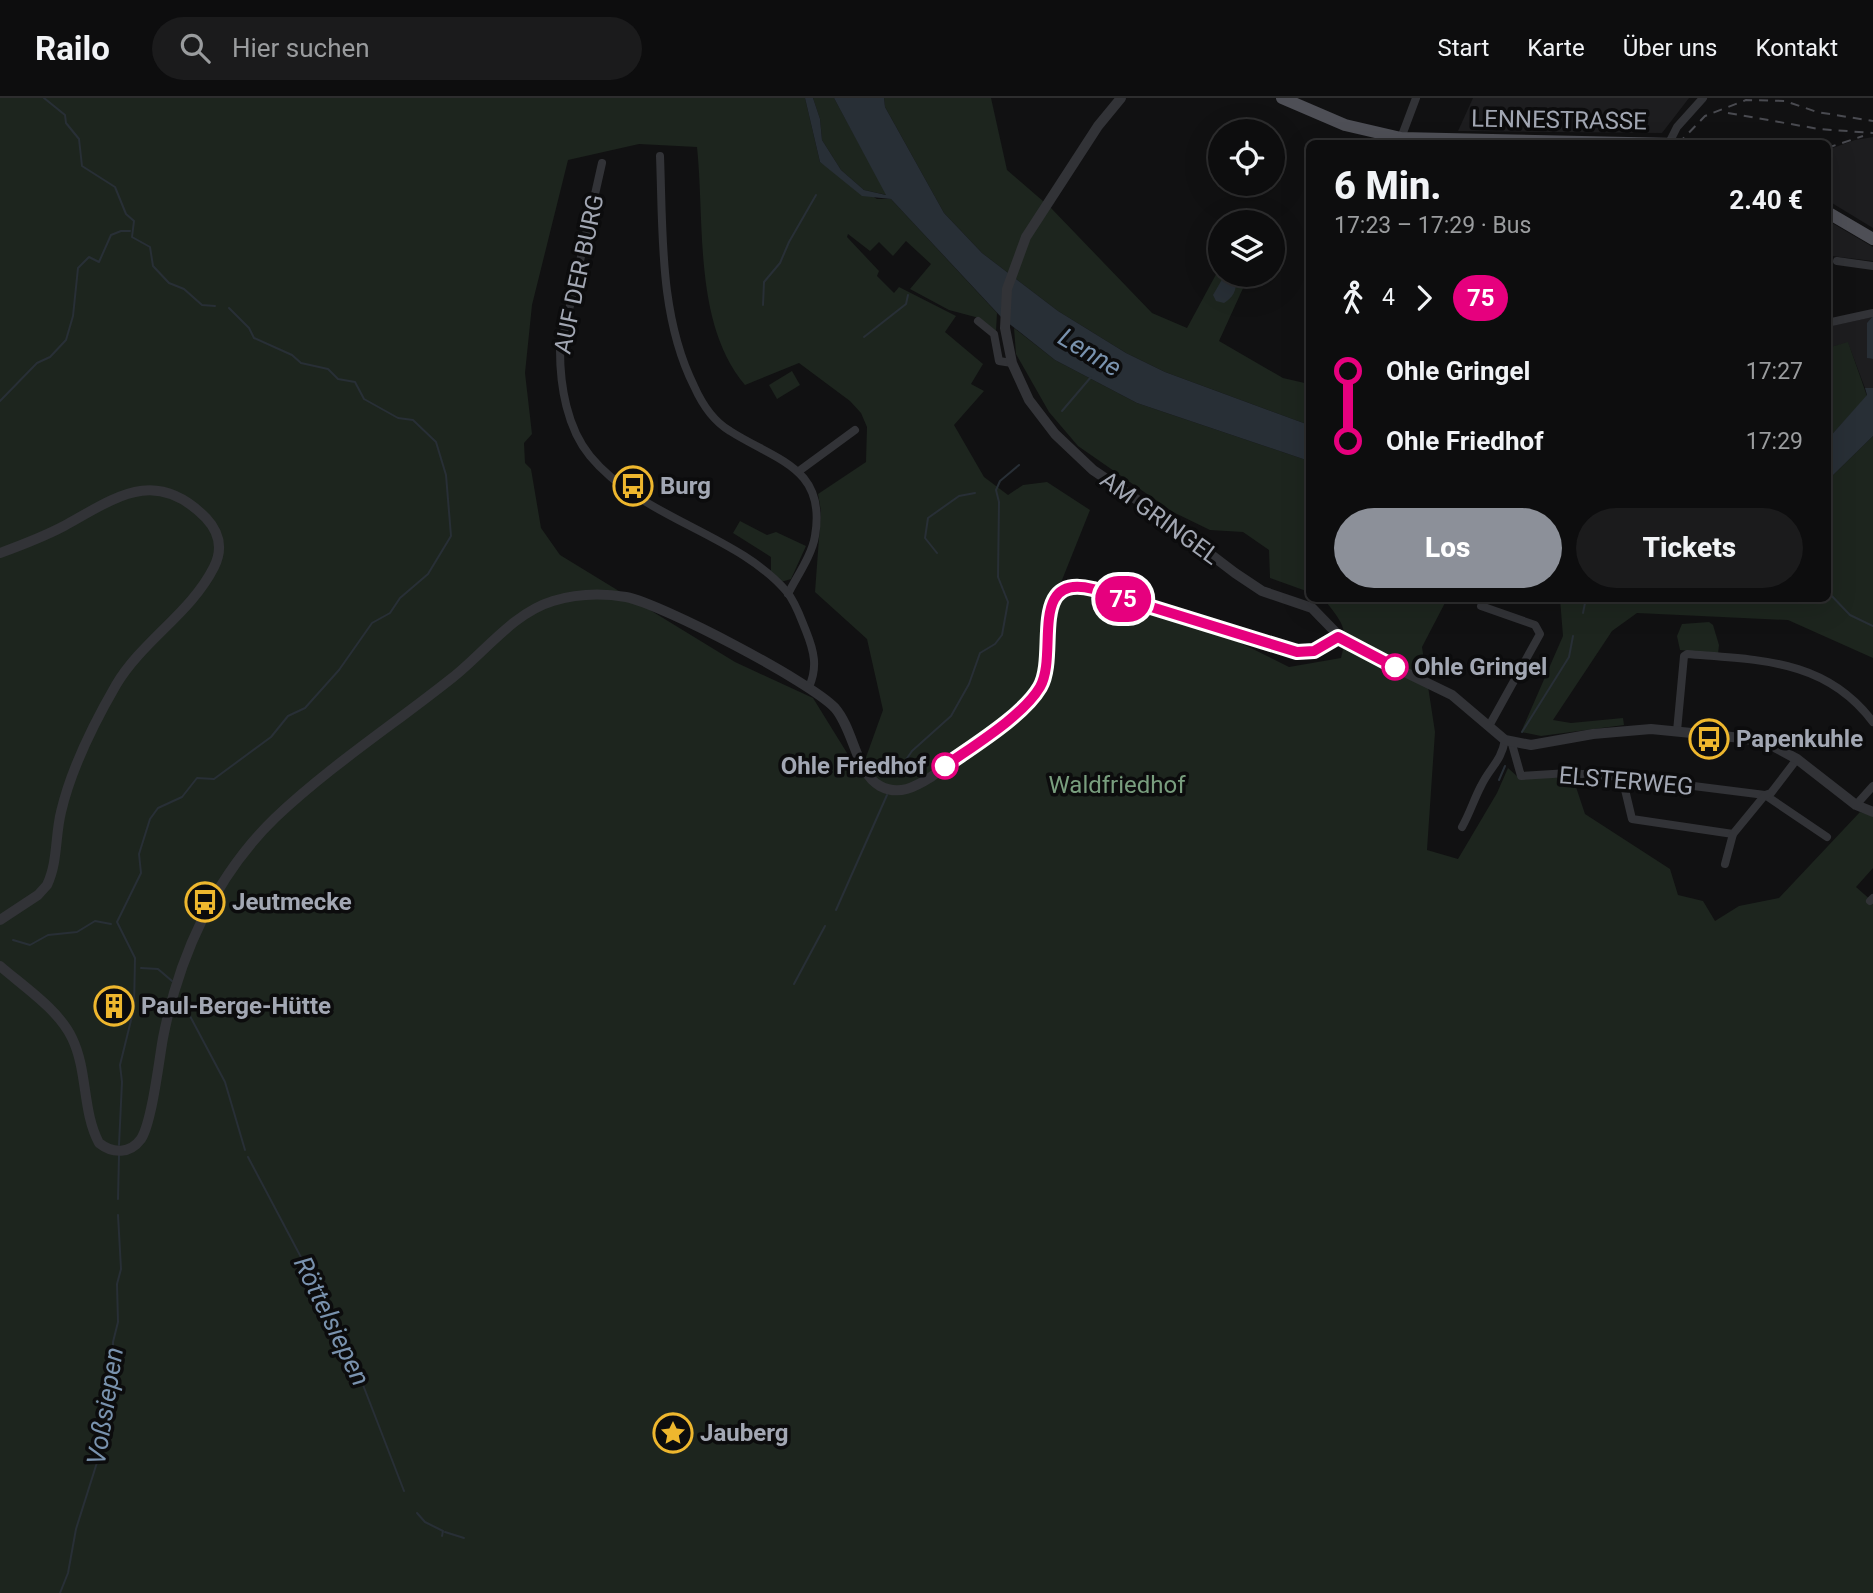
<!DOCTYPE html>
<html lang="de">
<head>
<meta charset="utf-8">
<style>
  :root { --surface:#0d0d0e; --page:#1b1b1c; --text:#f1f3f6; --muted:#9a9c9e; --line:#2d2d2e; --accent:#8c9099 }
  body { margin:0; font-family:Roboto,sans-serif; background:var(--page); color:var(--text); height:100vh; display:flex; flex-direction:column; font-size:26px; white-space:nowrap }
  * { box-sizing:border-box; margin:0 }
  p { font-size:23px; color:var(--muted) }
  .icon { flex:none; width:38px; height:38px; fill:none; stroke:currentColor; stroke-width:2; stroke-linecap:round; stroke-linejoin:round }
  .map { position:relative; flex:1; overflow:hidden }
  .drawer { position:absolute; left:1306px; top:42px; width:525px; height:462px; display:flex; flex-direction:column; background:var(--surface); border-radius:10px; box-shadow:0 7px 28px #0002,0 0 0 2px var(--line) }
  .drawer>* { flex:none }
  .badge { padding:0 14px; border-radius:23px; font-size:24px; line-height:46px }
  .controls { position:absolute; left:1208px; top:21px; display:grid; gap:14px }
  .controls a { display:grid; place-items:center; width:77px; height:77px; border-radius:50%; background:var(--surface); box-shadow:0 7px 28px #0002,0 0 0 2px var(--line); font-size:35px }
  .map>.badge { position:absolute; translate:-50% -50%; box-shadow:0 0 0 4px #fff }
  .legs { display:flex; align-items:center; gap:10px; height:77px; padding:0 28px; font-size:23px }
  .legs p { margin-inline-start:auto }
  .summary { display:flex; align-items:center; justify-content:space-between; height:119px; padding:0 28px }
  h1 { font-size:38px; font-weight:800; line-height:52px }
  .cta { display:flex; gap:14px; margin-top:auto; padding:14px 28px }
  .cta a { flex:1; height:80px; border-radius:42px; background:var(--accent); color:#fff; font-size:28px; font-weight:800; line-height:80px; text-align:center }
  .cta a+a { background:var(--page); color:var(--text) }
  ul { padding:0 28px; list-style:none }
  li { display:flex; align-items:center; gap:24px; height:70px; font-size:26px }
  li i { display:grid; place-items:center; width:10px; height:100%; margin:0 9px; background:currentColor }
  li i::after { content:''; width:18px; height:18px; margin:-9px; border:5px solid; border-radius:50%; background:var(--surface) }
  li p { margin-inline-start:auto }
  li:first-child i { background:linear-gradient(#0000 50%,currentColor 0) }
  li:last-child i { background:linear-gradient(currentColor 50%,#0000 0) }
  header { display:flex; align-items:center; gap:42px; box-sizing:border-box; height:98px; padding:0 35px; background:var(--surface); border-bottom:2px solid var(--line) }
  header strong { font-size:33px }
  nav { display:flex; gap:38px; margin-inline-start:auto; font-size:24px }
  .search { width:490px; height:63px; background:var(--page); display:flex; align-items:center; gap:18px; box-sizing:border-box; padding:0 24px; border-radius:38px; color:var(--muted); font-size:26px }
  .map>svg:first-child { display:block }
  .built { fill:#1d1d1f }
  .green { fill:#1d251e; fill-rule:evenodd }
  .water { fill:#282f36 }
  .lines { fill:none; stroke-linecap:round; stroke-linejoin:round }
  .stream { stroke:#282f36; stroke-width:2 }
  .minor { stroke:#323337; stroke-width:8 }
  .tertiary { stroke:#323337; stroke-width:10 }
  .primary { stroke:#4e4f56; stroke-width:12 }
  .rail { stroke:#494a50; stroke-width:2; stroke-dasharray:9 7; stroke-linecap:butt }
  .line-1-casing { stroke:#fff; stroke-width:16 }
  .line-1 { stroke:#e6007e; stroke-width:10 }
  .stop-1-dot { fill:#fff; stroke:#e6007e; stroke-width:3.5 }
  .labels { text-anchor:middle; stroke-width:7; stroke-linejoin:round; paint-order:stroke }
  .street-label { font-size:24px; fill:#a2a7b3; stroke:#0c0c0d }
  .poi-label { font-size:24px; font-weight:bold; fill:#a2a7b3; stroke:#0c0c0d; text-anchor:start }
  .stop-label { font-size:24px; font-weight:bold; fill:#a2a7b3; stroke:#0c0c0d; text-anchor:start }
  .park-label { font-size:24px; fill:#799e7e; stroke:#0c0c0d }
  .water-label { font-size:26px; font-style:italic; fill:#7992ae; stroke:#0c0c0d }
</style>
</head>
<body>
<header>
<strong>Railo</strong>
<div class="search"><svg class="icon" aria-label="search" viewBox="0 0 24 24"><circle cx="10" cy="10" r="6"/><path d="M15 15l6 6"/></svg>Hier suchen</div>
<nav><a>Start</a><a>Karte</a><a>Über uns</a><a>Kontakt</a></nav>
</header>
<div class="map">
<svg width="1873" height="1495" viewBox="0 0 1873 1495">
  <rect width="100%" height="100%" fill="#111112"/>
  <!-- built -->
  <g class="built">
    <polygon points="1473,0 1689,0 1662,35 1458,33"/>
    <polygon points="1873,39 1873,130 1827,102 1827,52 1855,42"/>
    <polygon points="1827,122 1873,149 1873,163 1831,158 1828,204"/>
    <polygon points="1872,219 1868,260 1873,261 1873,290 1865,290 1848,245 1827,250 1827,229"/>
  </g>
  <!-- green -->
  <g class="green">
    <path d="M 0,0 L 805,0 L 820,64 L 877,101 L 891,101 L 997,215 L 996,233 L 979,220 L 949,212 L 910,191 L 931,166 L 906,143 L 893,158 L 879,144 L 870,153 L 848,136 L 847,139 L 879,173 L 877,178 L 894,195 L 899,189 L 956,218 L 945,234 L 983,266 L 971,286 L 984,293 L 954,327 L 984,379 L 1008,397 L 1023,387 L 1047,384 L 1090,412 L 1060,487 L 1072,481 L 1128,489 L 1289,569 L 1341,560 C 1349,529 1342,525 1324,501 L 1447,501 L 1422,549 L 1435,634 L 1427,752 L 1458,761 L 1497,695 L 1508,670 L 1519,680 L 1577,679 L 1576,689 L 1585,716 L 1670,771 L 1678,797 L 1703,803 L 1715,823 L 1739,808 L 1779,800 L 1860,714 L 1873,718 L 1873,770 L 1856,789 L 1873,804 L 1873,1495 L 0,1495 ZM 639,46 L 697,49 C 705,125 693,225 745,287 L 799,265 L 850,303 L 861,315 L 867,329 L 866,364 L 818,396 L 821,413 L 815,494 L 867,541 L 883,612 L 860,676 L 813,600 L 735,564 L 560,457 L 541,430 L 531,371 L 525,365 L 524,345 L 532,336 L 525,275 L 532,207 L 568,62 Z"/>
    <polygon points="813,0 834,0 887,97 864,92 841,72 822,42 820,21"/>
    <polygon points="884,0 991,0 1007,72 1051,110 1152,215 1187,230 1220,169 1220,177 1249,177 1219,243 1283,280 1309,286 1309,327 1165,274 1126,255 1058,213 982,155 944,115 885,9"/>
    <polygon points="1014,230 1055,262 1137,305 1309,363 1309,494 1270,480 1269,452 1243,434 1210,432 1173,414 1078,348 1049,314 1016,256"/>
    <polygon points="1848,244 1867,298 1827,342 1827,250"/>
    <polygon points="792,273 800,287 777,301 769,287"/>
    <polygon points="1873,338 1873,560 1788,522 1637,515 1612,533 1553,622 1571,625 1623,620 1624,627 1541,638 1521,634 1563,538 1560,501 1827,500 1827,383"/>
    <polygon points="740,423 767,437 776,434 806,448 791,481 781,484 771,474 771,459 733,435"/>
    <polygon points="1709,524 1713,527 1719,547 1718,556 1680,552 1677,538 1682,526"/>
  </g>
  <!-- water -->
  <g class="water">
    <polygon points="805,0 813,0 820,21 822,42 841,72 864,92 886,97 834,0 884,0 885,9 944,115 982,155 1058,213 1126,255 1165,274 1309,327 1309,363 1137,305 1055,262 1002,220 891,101 862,98 820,64"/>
    <path d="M 1224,178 L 1235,182 C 1238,192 1232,200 1224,205 L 1216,203 L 1213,197 Z"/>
    <polygon points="1873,218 1873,261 1867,260 1867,225"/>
    <polygon points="1865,290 1873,290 1873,338 1827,383 1827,342 1867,297"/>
  </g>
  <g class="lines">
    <!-- stream -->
    <g class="stream">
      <polyline points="44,0 65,17 66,25 79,41 82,68 115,89 126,116 134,123 132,139 150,149 153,168 169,185 184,191 202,207 215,208"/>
      <polyline points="763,207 764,184 780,165 789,144 816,97"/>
      <polyline points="864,239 906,206 908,197"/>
      <polyline points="0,303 37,265 50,259 66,242 73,218 78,170 89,159 99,164 111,137 121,133 130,133"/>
      <polyline points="1062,313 1091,279"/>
      <polyline points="937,455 925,440 928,420 959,398 975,395"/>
      <polyline points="1827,493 1850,517 1873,528"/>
      <polyline points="1583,515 1586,500"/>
      <polyline points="1522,634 1569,559 1573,538"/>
      <polyline points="896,676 912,653 951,618 969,586 980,555 995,546 1002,537 1008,504 998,479 999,404 996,392 1000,383 1019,367"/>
      <polyline points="1499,682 1505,668"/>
      <polyline points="836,812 887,697"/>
      <polyline points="13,842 30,847 48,837 77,834 95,823 111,826"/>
      <polyline points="141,870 158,871 172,883"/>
      <polyline points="794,886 825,828"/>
      <polyline points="182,903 225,984 245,1052"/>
      <polyline points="119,1047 122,984 120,967 134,910 135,860 117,824 141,775 139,756 150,721 158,710 182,699 197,680 214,681 271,639 288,618 305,610 339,572 372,525 390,515 400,500 428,476 451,438 446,377 436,344 413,322 398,320 364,301 355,284 338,281 328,271 301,265 292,257 254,240 249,230 229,210"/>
      <polyline points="248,1059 348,1248 404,1393"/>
      <polyline points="118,1101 119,1057"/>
      <polyline points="417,1415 425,1424 443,1433 442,1438"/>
      <polyline points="445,1434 464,1440"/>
      <polyline points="60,1495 68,1475 76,1431 106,1336 107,1314 113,1293 113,1244 118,1224 117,1186 121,1171 118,1117"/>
    </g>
    <!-- minor -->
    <g class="minor">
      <polyline points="1401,40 1416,0"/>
      <polyline points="1669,45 1677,29 1703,0"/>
      <path d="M 660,58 C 663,134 659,218 694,288 C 702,306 713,323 730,333 C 775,362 827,369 815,438 C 812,457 797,478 788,496"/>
      <path d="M 602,65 L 560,252 C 560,288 567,330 590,358 C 642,421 738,436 787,494 C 796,505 801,521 806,533 C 814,553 818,569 809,589"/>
      <polyline points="1837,163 1873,168"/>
      <polyline points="978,223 994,236 999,263 1012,265"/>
      <polyline points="1827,225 1873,215"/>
      <polyline points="799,373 855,332"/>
      <polyline points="1481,508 1535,527 1540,536 1489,628"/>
      <path d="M 1677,633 L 1684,558 L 1687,556 C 1760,562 1826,561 1873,624"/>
      <polyline points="1512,646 1521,678 1569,675 1622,679 1765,697 1827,739"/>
      <polyline points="1622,679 1632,721 1733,736"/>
      <polyline points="1856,707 1873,688"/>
      <path d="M 1462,729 C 1470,715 1474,701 1481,688 C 1490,669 1501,664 1505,642"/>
      <polyline points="1725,766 1733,736 1765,697 1771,695 1797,661"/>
      <polyline points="1870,803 1873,800"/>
    </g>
    <!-- tertiary -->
    <g class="tertiary">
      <polyline points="1121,0 1098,28 1026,139 1007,191 1005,230 1012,265 1029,302 1055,336 1093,372 1155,414 1235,475 1262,493 1312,510 1347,546 1452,597 1505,642 1531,647 1593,636 1651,631 1742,640 1771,647 1797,661 1856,707 1873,714"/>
      <path d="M 0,455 C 22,447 43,439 64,428 C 115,400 155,368 206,420 C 220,435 223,451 214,469 C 191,515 142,543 116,587 C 94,625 71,671 61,714 C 55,738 58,764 47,787 L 38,797 L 0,822"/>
      <path d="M 0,868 C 23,888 59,912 72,940 C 88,973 82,1013 99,1045 C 113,1056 130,1056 141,1041 C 152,1024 159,962 163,940 C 179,858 215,778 275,720 C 330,668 393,627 452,580 C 484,555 513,515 553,503 C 576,496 602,495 626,499 C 662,506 811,584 835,610 C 854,632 856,675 880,688 C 899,698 915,689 931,679 C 963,654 1034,615 1045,575 C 1052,553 1044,528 1051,506 C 1061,488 1074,486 1093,491 L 1297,554 L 1314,553 L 1338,539"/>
    </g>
    <!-- primary -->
    <g class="primary">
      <polyline points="1282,0 1345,27 1401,40 1675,46"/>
      <polyline points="1827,114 1873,141"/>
    </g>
    <!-- rail -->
    <g class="rail">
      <polyline points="1728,15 1819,31 1873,35"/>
      <polyline points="1678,46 1705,18 1746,2 1785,3 1817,14 1873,23"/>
      <polyline points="1827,50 1863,38"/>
    </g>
  </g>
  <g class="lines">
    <!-- line-1 casing -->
    <g class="line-1-casing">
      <path id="line-1" d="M 945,668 C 973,648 1023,618 1040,589 C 1059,556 1027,474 1093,491 L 1297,554 L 1314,553 L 1338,539 L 1395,569"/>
    </g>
    <!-- line-1 -->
    <use href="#line-1" class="line-1"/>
  </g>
  <!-- icons -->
  <defs>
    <g id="bus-ring" transform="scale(2.0125)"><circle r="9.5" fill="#0c0c0d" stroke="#eeb72e" stroke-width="1.5"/><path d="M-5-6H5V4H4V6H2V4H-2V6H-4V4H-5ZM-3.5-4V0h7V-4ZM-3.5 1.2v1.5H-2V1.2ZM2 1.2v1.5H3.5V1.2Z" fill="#eeb72e"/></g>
    <g id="building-ring" transform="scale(2.0125)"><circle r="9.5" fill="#0c0c0d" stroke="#eeb72e" stroke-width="1.5"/><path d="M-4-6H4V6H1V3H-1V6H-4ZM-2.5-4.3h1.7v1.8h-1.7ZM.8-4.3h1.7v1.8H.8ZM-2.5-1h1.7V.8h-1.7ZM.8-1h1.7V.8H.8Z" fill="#eeb72e"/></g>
    <g id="sight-ring" transform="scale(2.0125)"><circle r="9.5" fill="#0c0c0d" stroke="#eeb72e" stroke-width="1.5"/><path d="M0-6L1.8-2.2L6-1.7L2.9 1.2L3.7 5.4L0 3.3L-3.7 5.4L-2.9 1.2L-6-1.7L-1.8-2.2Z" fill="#eeb72e"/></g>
  </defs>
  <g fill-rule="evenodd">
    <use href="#bus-ring" x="633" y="388"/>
    <use href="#bus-ring" x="1709" y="641"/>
    <use href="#bus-ring" x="205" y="804"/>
    <use href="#building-ring" x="114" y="908"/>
    <use href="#sight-ring" x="673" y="1335"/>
  </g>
  <!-- markers -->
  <g class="stop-1-dot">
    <circle cx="1395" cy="569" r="12"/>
    <circle cx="945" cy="668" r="12"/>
  </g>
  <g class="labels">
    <!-- street labels -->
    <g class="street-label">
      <text transform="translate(1559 22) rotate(1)" y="8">LENNESTRASSE</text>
      <text transform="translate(579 176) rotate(-78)" y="8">AUF DER BURG</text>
      <text transform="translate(1160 420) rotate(36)" y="8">AM GRINGEL</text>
      <text transform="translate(1626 683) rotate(5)" y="8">ELSTERWEG</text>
    </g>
    <!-- poi labels -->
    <g class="poi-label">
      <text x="660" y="396">Burg</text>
      <text x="1736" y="649">Papenkuhle</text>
      <text x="232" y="812">Jeutmecke</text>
      <text x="141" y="916">Paul-Berge-Hütte</text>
      <text x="700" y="1343">Jauberg</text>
    </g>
    <!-- stop labels -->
    <g class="stop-label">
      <text x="1414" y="577">Ohle Gringel</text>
      <text x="926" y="676" text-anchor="end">Ohle Friedhof</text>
    </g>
    <!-- park labels -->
    <g class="park-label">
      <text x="1117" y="695">Waldfriedhof</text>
    </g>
    <!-- water labels -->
    <g class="water-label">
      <text transform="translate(1090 254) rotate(31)" y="9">Lenne</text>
      <text transform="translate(332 1223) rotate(64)" y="9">Röttelsiepen</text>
      <text transform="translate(105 1308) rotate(-81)" y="9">Voßsiepen</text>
    </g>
  </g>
</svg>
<div class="controls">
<a><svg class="icon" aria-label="locate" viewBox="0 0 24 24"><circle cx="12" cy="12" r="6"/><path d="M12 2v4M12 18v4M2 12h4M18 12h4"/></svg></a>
<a><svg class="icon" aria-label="layers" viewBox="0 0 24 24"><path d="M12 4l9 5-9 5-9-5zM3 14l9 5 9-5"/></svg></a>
</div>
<b class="badge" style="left:1123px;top:501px;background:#e6007e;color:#fff">75</b>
<section class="drawer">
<div class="summary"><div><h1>6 Min.</h1><p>17:23 – 17:29 · Bus</p></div><b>2.40 €</b></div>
<div class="legs"><svg class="icon" aria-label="walk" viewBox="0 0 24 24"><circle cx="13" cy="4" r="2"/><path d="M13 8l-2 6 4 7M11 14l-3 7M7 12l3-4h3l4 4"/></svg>4<svg class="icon" aria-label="forward" viewBox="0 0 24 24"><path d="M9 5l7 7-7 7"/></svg><b class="badge" style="background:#e6007e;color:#fff">75</b></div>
<ul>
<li><i style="color:#e6007e"></i><b>Ohle Gringel</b><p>17:27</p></li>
<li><i style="color:#e6007e"></i><b>Ohle Friedhof</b><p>17:29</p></li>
</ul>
<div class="cta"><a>Los</a><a>Tickets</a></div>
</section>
</div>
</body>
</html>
